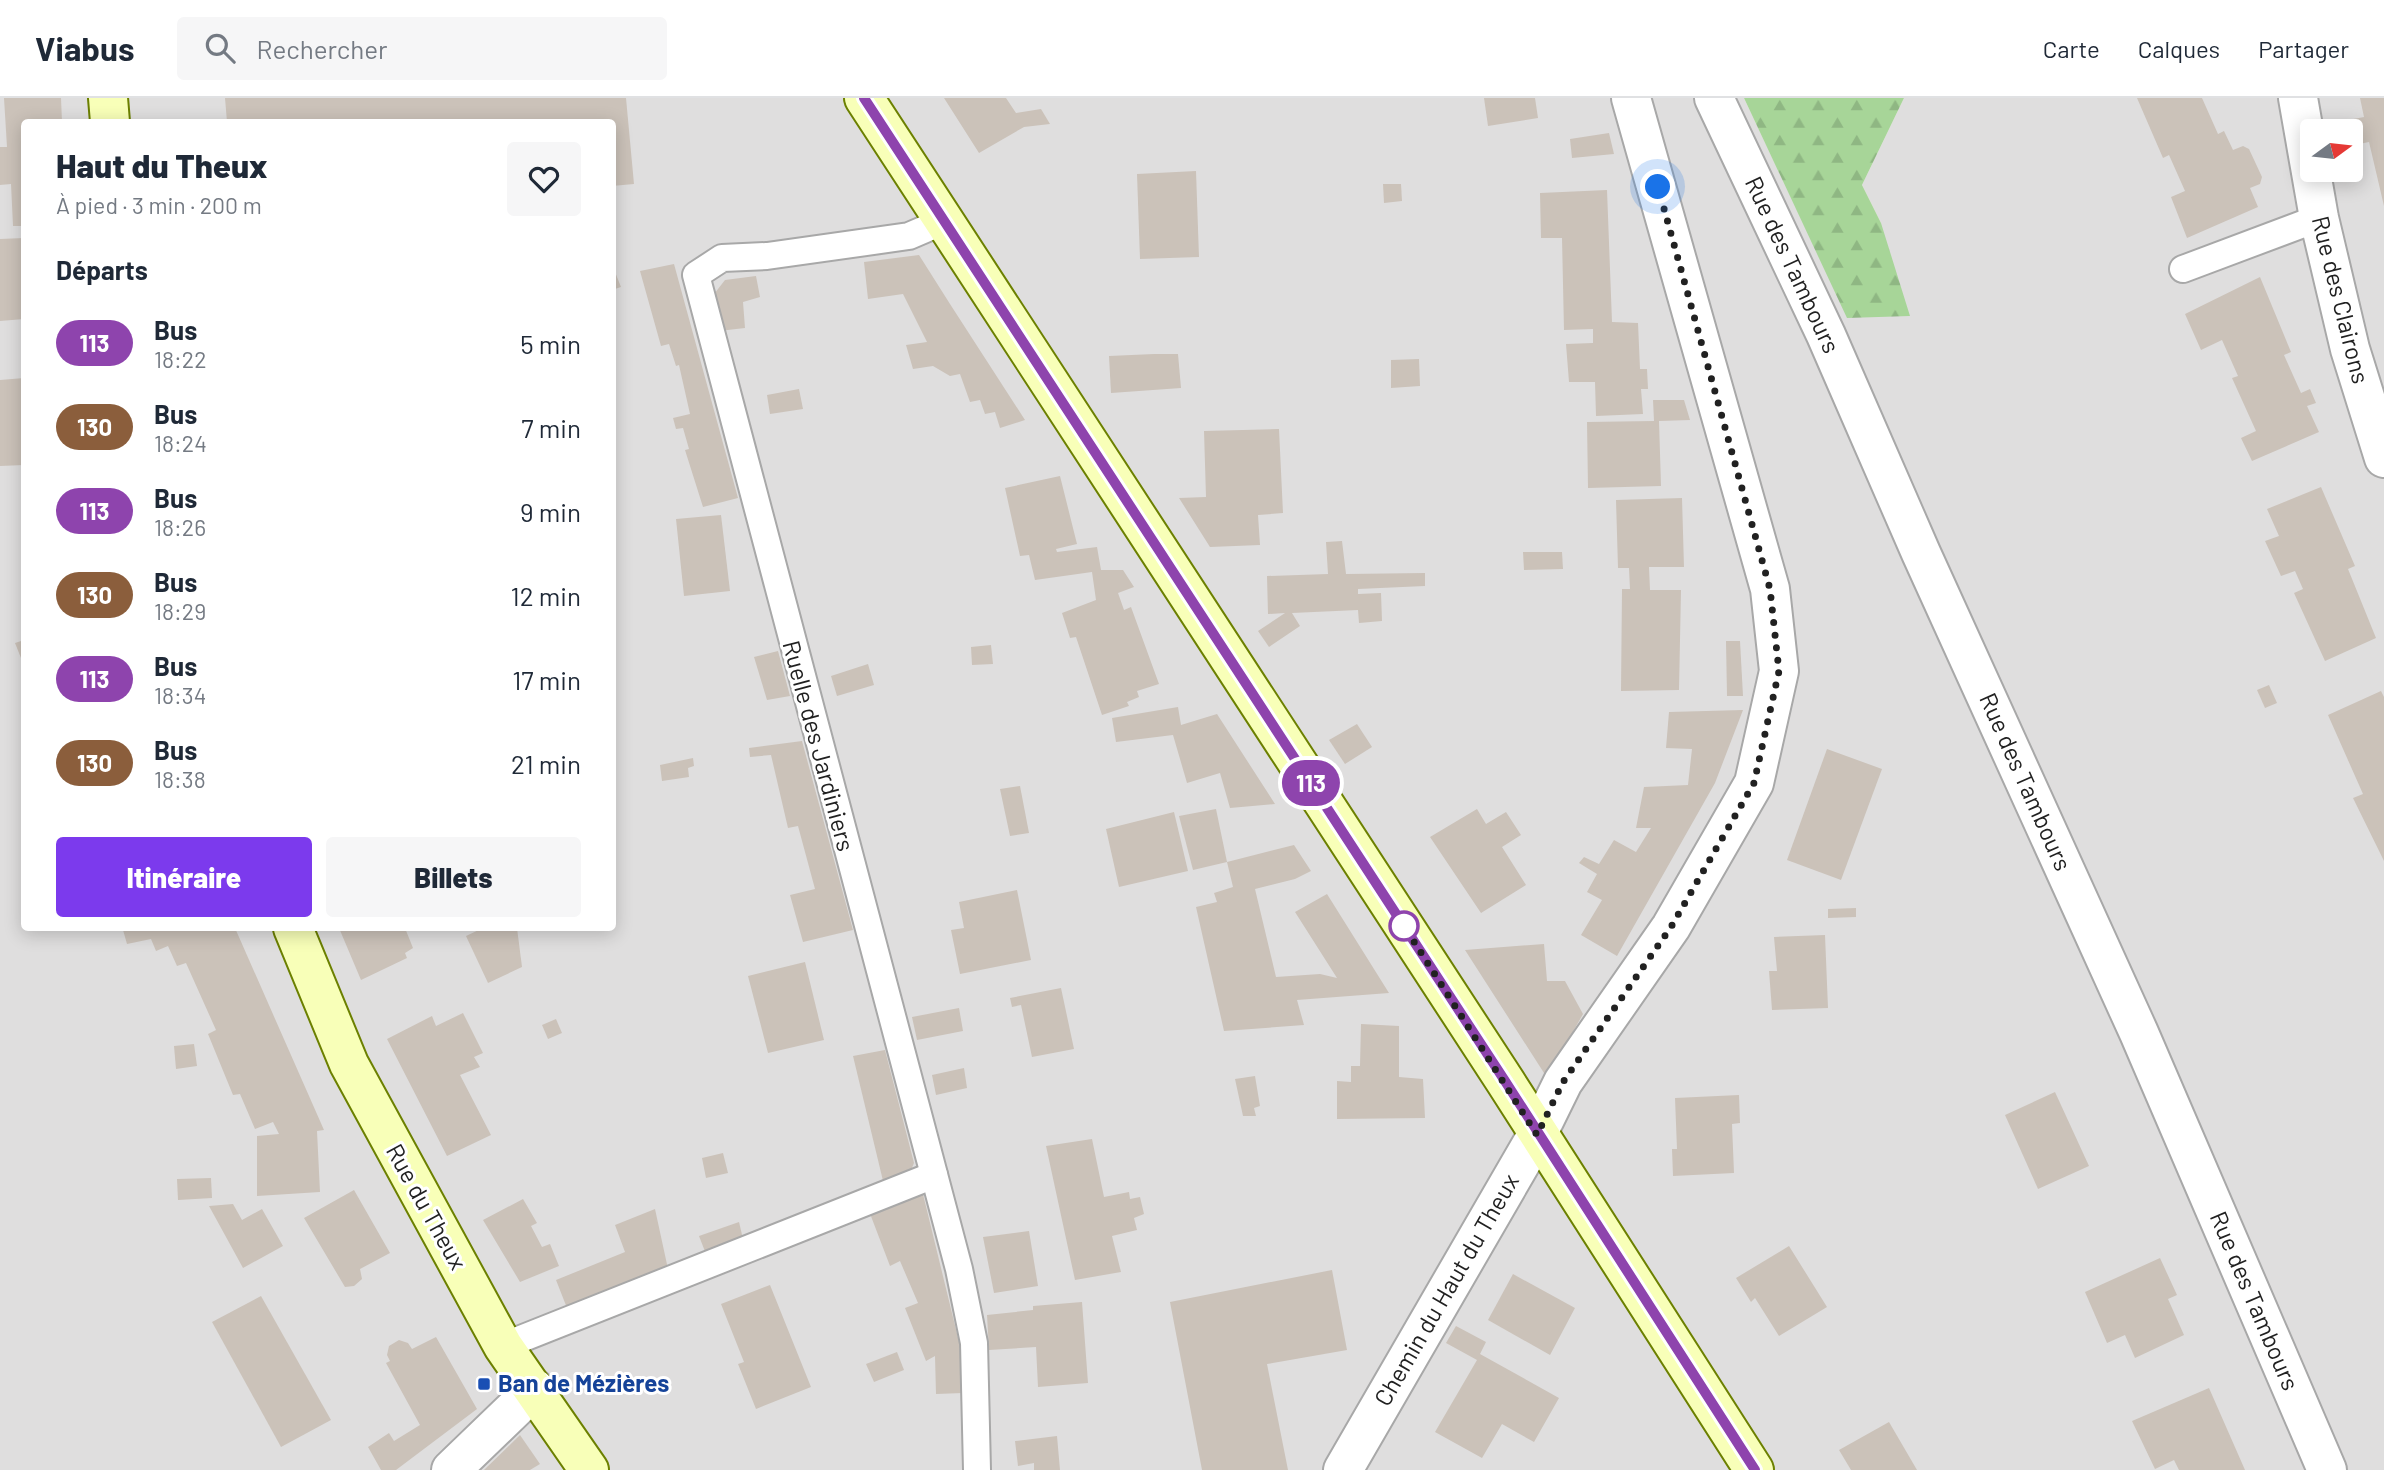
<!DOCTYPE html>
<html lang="fr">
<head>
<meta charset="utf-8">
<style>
  :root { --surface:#fff; --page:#f6f6f7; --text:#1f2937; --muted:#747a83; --line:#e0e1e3; --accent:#7c3aed }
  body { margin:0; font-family:Barlow,sans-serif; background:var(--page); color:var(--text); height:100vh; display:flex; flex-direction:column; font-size:26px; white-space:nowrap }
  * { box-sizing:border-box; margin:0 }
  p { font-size:23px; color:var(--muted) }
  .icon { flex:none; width:38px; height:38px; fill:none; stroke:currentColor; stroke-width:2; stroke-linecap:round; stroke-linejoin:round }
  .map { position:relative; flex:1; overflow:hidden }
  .panel { position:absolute; left:21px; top:21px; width:595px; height:812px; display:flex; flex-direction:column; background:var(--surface); border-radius:7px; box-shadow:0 4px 18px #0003 }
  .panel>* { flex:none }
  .badge { padding:0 14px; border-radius:23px; font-size:24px; line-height:46px }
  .needle { width:46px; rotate:75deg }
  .tools { position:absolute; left:2300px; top:21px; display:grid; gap:14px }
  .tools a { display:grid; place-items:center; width:63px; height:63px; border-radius:7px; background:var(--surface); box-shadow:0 4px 18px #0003; font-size:35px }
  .you { position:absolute; width:35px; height:35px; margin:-18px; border:5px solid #fff; border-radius:50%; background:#1a73e8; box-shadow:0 0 0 10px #1a73e833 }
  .map>.badge { position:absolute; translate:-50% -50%; box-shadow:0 0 0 4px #fff }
  h2 { padding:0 35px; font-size:26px; line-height:63px }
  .round { display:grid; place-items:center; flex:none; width:74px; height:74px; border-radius:7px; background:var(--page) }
  .overview { display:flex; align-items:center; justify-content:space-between; height:119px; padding:0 35px }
  h1 { font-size:33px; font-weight:800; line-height:52px }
  .primary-button { display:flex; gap:14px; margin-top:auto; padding:14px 35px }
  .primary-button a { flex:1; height:80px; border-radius:7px; background:var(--accent); color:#fff; font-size:28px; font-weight:800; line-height:80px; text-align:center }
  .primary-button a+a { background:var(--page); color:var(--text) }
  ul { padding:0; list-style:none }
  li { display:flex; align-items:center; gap:21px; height:84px; padding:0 35px }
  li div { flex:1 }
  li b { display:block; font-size:26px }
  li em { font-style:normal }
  li .badge { min-width:77px; font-weight:700; text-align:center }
  header { display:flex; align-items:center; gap:42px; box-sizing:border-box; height:98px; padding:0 35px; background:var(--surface); border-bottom:2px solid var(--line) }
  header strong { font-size:33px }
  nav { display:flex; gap:38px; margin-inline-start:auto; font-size:24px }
  .search { width:490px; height:63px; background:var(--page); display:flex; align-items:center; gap:18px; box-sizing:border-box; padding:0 24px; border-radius:7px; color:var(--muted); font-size:26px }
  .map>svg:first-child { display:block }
  .residential { fill:#dfdede; fill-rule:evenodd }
  .forest { fill:url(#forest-firs) }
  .building { fill:#cbc2b9 }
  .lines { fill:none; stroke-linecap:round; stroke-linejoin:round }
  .service-casing { stroke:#a8a8a8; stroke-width:30 }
  .minor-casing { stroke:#a8a8a8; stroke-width:42 }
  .secondary-casing { stroke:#6c8000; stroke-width:42 }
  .service { stroke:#fff; stroke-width:26 }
  .minor { stroke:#fff; stroke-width:38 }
  .secondary { stroke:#f8ffb8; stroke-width:38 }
  .line-casing { stroke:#fff; stroke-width:16 }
  .line { stroke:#8e44ad; stroke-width:10 }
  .walk { stroke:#212121; stroke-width:7; stroke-dasharray:0 12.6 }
  .stop-dot { fill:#fff; stroke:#8e44ad; stroke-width:3.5 }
  .transit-dot { fill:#1a4fb4; stroke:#fff; stroke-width:2.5 }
  .labels { text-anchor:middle; stroke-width:6; stroke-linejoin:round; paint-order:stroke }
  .street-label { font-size:24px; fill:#212121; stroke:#fff }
  .transit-label { font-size:24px; font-weight:bold; fill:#164399; stroke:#fff; text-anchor:start }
</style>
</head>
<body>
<header>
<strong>Viabus</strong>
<div class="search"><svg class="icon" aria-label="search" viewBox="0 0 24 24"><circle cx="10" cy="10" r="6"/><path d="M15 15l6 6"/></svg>Rechercher</div>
<nav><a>Carte</a><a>Calques</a><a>Partager</a></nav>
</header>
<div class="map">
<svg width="2384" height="1372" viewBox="0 0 2384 1372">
  <defs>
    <pattern id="forest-firs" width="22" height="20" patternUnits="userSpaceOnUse" patternTransform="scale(1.75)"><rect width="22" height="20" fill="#a7d598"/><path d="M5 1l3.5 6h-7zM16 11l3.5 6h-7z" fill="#8fb783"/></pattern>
  </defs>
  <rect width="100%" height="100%" fill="#f2efe7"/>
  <!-- residential -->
  <path class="residential" d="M 0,0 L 1744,0 L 1848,220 L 1881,125 L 1862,87 L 1904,0 L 2384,0 L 2384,1372 L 0,1372 ZM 24,24 L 612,24 L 612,830 L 24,830 ZM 2312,33 L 2350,33 L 2350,72 L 2312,72 Z"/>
  <!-- forest -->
  <polygon class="forest" points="1744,0 1904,0 1862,87 1881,125 1910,218 1847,220"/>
  <!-- building -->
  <g class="building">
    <polygon points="4,0 61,0 62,24 24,24 24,128 13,128 11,86 0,87 0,49 7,49"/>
    <polygon points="225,0 626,0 634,86 612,88 612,24 227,24"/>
    <polygon points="944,0 1006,0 1016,15 1041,11 1050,26 1024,29 979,55"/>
    <polygon points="1484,0 1535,0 1538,20 1488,28"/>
    <polygon points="2137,0 2202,0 2218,36 2224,33 2233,52 2243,48 2249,51 2262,79 2260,86 2250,90 2258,109 2187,140 2171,99 2185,93 2169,57 2163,60"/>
    <polygon points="2360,0 2384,0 2384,108 2369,44 2354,47 2348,22 2364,19"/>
    <polygon points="1609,35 1614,56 1572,60 1570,41"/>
    <polygon points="1196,73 1199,159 1140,161 1137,76"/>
    <polygon points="1383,86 1401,86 1402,103 1384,105"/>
    <polygon points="1607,92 1612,224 1638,225 1640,271 1647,271 1648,291 1641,291 1643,316 1596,318 1595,284 1569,284 1566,246 1593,245 1593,231 1564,232 1562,140 1541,140 1540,95"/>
    <polygon points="24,140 24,221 0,223 0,141"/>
    <polygon points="919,157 950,206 1025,322 1000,330 995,314 985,316 980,302 970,304 960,276 950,278 933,268 913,271 906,247 927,244 903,196 868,201 864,164"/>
    <polygon points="674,166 738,400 703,409 685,352 689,351 683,330 676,331 673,320 690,316 679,267 676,268 669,246 661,248 640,173"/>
    <polygon points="615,174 621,189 612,192 612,175"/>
    <polygon points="756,178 760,199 743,204 745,230 719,233 711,200 725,182"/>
    <polygon points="2260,179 2291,254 2284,257 2301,295 2310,291 2316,305 2307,308 2319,334 2252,363 2241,340 2256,333 2232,280 2238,278 2222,242 2201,252 2185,216"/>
    <polygon points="1154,256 1178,256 1181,290 1111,295 1109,258"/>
    <polygon points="1419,261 1420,288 1391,290 1391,262"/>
    <polygon points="24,280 24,367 0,368 0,282"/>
    <polygon points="799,291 803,311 770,316 767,297"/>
    <polygon points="1653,302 1684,302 1690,322 1659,323 1661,388 1588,390 1587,324 1654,323"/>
    <polygon points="1279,331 1283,415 1258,417 1260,447 1210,449 1179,400 1206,399 1204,333"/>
    <polygon points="1060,378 1077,446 1056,451 1057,454 1097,449 1101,472 1123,472 1134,489 1118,495 1124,512 1131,509 1159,586 1137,593 1139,599 1127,604 1129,608 1102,617 1076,539 1070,540 1062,515 1096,502 1092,474 1035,482 1029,457 1020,458 1005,390"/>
    <polygon points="2321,389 2355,468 2348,471 2376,540 2325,563 2294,495 2303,491 2295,473 2281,478 2265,443 2279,438 2267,411"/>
    <polygon points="1682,400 1684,469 1649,469 1650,492 1681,492 1679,592 1621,593 1622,491 1630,491 1629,470 1618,470 1616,402"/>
    <polygon points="721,417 730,493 684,498 676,421"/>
    <polygon points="1342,443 1346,476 1425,475 1425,488 1358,491 1358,496 1381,495 1382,523 1359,525 1358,512 1292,515 1300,528 1269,549 1258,533 1285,515 1268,516 1267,478 1328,476 1326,444"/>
    <polygon points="1523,454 1562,454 1563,471 1524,472"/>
    <polygon points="24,542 24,559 21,560 15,545"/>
    <polygon points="1726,543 1740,543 1743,598 1727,598"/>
    <polygon points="991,547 993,566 972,567 971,549"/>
    <polygon points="778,553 790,598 767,602 754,559"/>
    <polygon points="868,566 874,587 837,598 831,578"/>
    <polygon points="2269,587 2277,605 2265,610 2257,592"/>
    <polygon points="2381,593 2384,599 2384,763 2353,700 2363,696 2328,617"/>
    <polygon points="1178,609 1181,627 1217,616 1275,706 1230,710 1220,675 1187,685 1173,637 1116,644 1112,620"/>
    <polygon points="1743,612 1715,685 1617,858 1581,837 1602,802 1587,794 1597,776 1579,765 1584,759 1599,766 1614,742 1636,754 1651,730 1636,730 1644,689 1688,687 1692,651 1666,650 1669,614"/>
    <polygon points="1357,626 1372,649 1345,666 1329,642"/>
    <polygon points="802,643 853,832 803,844 790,797 815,791 798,728 788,730 771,657 750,659 749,650"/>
    <polygon points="1827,651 1882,671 1841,782 1787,762"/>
    <polygon points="693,660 694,668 688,670 689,679 662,683 660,667"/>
    <polygon points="1020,688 1029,735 1010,738 1000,691"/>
    <polygon points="1216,711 1227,764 1193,772 1179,718"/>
    <polygon points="1477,711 1486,726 1506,714 1521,737 1502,749 1526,787 1481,815 1430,739"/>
    <polygon points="1174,714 1188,773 1119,789 1106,731"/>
    <polygon points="1294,747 1311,773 1295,781 1255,791 1276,879 1320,876 1337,880 1295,814 1327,796 1389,895 1297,902 1304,927 1224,933 1196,809 1217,804 1214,795 1233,789 1227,764"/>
    <polygon points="1017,792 1031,862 960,876 951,832 964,830 959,804"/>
    <polygon points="1856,810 1856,819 1828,820 1828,811"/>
    <polygon points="135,830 235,830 324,1032 317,1033 320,1094 257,1098 257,1038 279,1036 273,1024 255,1031 240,996 233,997 208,936 216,932 186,865 177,868 168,848 156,853 151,841 127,846 123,832"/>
    <polygon points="339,830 405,830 413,850 405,855 407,860 361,882"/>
    <polygon points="483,830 517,830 522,869 488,885 466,838"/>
    <polygon points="1825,837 1828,910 1772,912 1769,873 1777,873 1774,839"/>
    <polygon points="1544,846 1547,883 1565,883 1583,916 1549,976 1544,975 1465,852"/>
    <polygon points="805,864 824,942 768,955 748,878"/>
    <polygon points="1061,890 1074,951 1032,959 1021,907 1012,909 1010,900"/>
    <polygon points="959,910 963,933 917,942 912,919"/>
    <polygon points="463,915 483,955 474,959 480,969 460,977 491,1037 447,1058 387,941 432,918 436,928"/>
    <polygon points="556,921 562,935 548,941 542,927"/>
    <polygon points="1361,926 1399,928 1399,979 1423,981 1425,1020 1337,1021 1337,983 1351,984 1351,968 1360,968"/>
    <polygon points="194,946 197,968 176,971 174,948"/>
    <polygon points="885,952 914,1065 909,1077 884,1087 853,958"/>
    <polygon points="964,970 967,990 936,997 932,977"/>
    <polygon points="1255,978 1260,1008 1254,1010 1256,1018 1243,1018 1235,981"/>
    <polygon points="2055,994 2089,1068 2038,1091 2005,1017"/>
    <polygon points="1739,997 1740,1025 1732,1026 1734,1075 1673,1078 1672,1051 1677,1051 1675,1000"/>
    <polygon points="1092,1041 1104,1099 1129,1094 1130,1101 1140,1099 1144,1116 1134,1120 1137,1132 1112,1138 1121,1174 1075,1182 1046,1048"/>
    <polygon points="723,1055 728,1075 706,1080 702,1060"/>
    <polygon points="211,1080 212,1100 178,1102 177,1081"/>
    <polygon points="354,1092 390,1155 360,1171 362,1181 354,1188 345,1189 304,1120"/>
    <polygon points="922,1092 960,1248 963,1295 936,1296 935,1258 926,1263 905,1210 918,1205 900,1163 890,1168 869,1113"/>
    <polygon points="523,1101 537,1125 531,1128 542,1149 550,1146 559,1168 520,1184 483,1122"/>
    <polygon points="233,1106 242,1122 262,1111 283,1148 243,1170 209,1108"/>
    <polygon points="655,1111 668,1171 567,1210 556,1182 625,1154 615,1127"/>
    <polygon points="739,1124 743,1141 706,1156 699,1138"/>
    <polygon points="1029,1133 1038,1188 994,1195 983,1139"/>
    <polygon points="1789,1148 1827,1209 1779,1238 1755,1200 1751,1204 1736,1180"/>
    <polygon points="2160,1160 2177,1197 2168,1201 2184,1237 2135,1260 2125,1237 2107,1245 2085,1194"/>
    <polygon points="1332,1172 1347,1252 1267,1266 1288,1372 1202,1372 1170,1204"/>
    <polygon points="1513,1176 1575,1210 1550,1257 1488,1222"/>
    <polygon points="770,1187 811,1289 756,1311 738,1266 744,1264 721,1206"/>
    <polygon points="261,1198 331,1322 281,1349 212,1224"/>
    <polygon points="1082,1204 1088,1285 1038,1289 1036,1249 989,1252 987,1217 1033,1212 1033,1208"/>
    <polygon points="1456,1228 1486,1244 1480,1256 1559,1300 1534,1344 1502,1326 1482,1360 1435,1334 1477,1262 1446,1245"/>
    <polygon points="436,1239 477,1311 396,1372 381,1372 368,1349 389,1335 394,1343 420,1327 386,1265 390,1263 387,1257 389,1248 399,1242 408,1245 412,1251"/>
    <polygon points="897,1254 904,1272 874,1284 866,1266"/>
    <polygon points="2209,1290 2245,1372 2179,1372 2174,1362 2155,1371 2132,1323"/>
    <polygon points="1889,1324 1917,1372 1851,1372 1839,1352"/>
    <polygon points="520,1337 540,1366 530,1372 484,1372"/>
    <polygon points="1057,1338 1060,1372 1034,1372 1034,1365 1018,1368 1015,1343"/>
  </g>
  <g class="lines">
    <!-- service casing -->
    <g class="service-casing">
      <g id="service">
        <polyline points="944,123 909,138 767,158 722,160 696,177 959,1171 974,1245 977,1372"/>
        <polyline points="2183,171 2319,120"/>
        <polyline points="503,1248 934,1077"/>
      </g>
    </g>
    <!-- minor casing -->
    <g class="minor-casing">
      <g id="minor">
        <polyline points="1714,0 1826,237 1921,455 2139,935 2327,1372"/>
        <polyline points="2298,0 2319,120 2350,251 2384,360"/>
        <polyline points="451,1372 535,1291"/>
        <polyline points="1343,1372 1537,1037 1563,984 1671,829 1754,685 1779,573 1770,491 1631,0"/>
      </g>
    </g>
    <!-- secondary casing -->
    <g class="secondary-casing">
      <g id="secondary">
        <polyline points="108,0 110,24"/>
        <polyline points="864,0 1505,983 1754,1372"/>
        <polyline points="293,830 349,966 503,1248 589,1372"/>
      </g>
    </g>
    <!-- service -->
    <use href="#service" class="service"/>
    <!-- minor -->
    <use href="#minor" class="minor"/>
    <!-- secondary -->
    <use href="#secondary" class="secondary"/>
  </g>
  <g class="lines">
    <!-- line casing -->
    <g class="line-casing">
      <polyline id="line" points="864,0 1505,983 1755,1372"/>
    </g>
    <!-- line -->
    <use href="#line" class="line"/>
    <!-- walk -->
    <polyline class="walk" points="1404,828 1399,820 1537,1037 1563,984 1671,829 1754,685 1779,573 1770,491 1658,89"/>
  </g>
  <!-- markers -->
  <circle class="stop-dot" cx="1404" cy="828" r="14"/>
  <rect class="transit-dot" x="477" y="1279" width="14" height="14" rx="3.5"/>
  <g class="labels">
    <!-- street labels -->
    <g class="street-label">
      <text transform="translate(1792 167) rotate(65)" y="8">Rue des Tambours</text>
      <text transform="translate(2340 202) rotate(76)" y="8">Rue des Clairons</text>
      <text transform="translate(818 648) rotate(75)" y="8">Ruelle des Jardiniers</text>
      <text transform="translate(2025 684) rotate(66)" y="8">Rue des Tambours</text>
      <text transform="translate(426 1109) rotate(61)" y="8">Rue du Theux</text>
      <text transform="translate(1447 1192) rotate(-60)" y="8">Chemin du Haut du Theux</text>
      <text transform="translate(2254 1203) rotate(67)" y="8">Rue des Tambours</text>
    </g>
    <!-- transit labels -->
    <g class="transit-label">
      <text x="498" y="1294">Ban de Mézières</text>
    </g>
  </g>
</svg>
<div class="tools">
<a><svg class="needle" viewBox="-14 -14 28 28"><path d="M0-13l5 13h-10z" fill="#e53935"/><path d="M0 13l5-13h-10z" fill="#747a83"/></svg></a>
</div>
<div class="you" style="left:1658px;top:89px"></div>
<b class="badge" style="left:1311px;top:685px;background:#8e44ad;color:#fff">113</b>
<section class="panel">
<div class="overview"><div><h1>Haut du Theux</h1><p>À pied · 3 min · 200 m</p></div><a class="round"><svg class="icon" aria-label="heart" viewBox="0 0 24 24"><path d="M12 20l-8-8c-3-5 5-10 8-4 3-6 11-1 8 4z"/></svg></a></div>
<h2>Départs</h2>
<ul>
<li><span class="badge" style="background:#8e44ad;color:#fff">113</span><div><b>Bus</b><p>18:22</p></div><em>5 min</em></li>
<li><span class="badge" style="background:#8b5e3c;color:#fff">130</span><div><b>Bus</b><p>18:24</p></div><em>7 min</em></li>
<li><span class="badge" style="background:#8e44ad;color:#fff">113</span><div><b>Bus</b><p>18:26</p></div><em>9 min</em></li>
<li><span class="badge" style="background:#8b5e3c;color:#fff">130</span><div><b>Bus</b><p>18:29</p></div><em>12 min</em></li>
<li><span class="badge" style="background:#8e44ad;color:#fff">113</span><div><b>Bus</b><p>18:34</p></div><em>17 min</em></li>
<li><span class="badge" style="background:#8b5e3c;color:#fff">130</span><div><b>Bus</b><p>18:38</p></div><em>21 min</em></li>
</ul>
<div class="primary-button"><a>Itinéraire</a><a>Billets</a></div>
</section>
</div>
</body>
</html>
